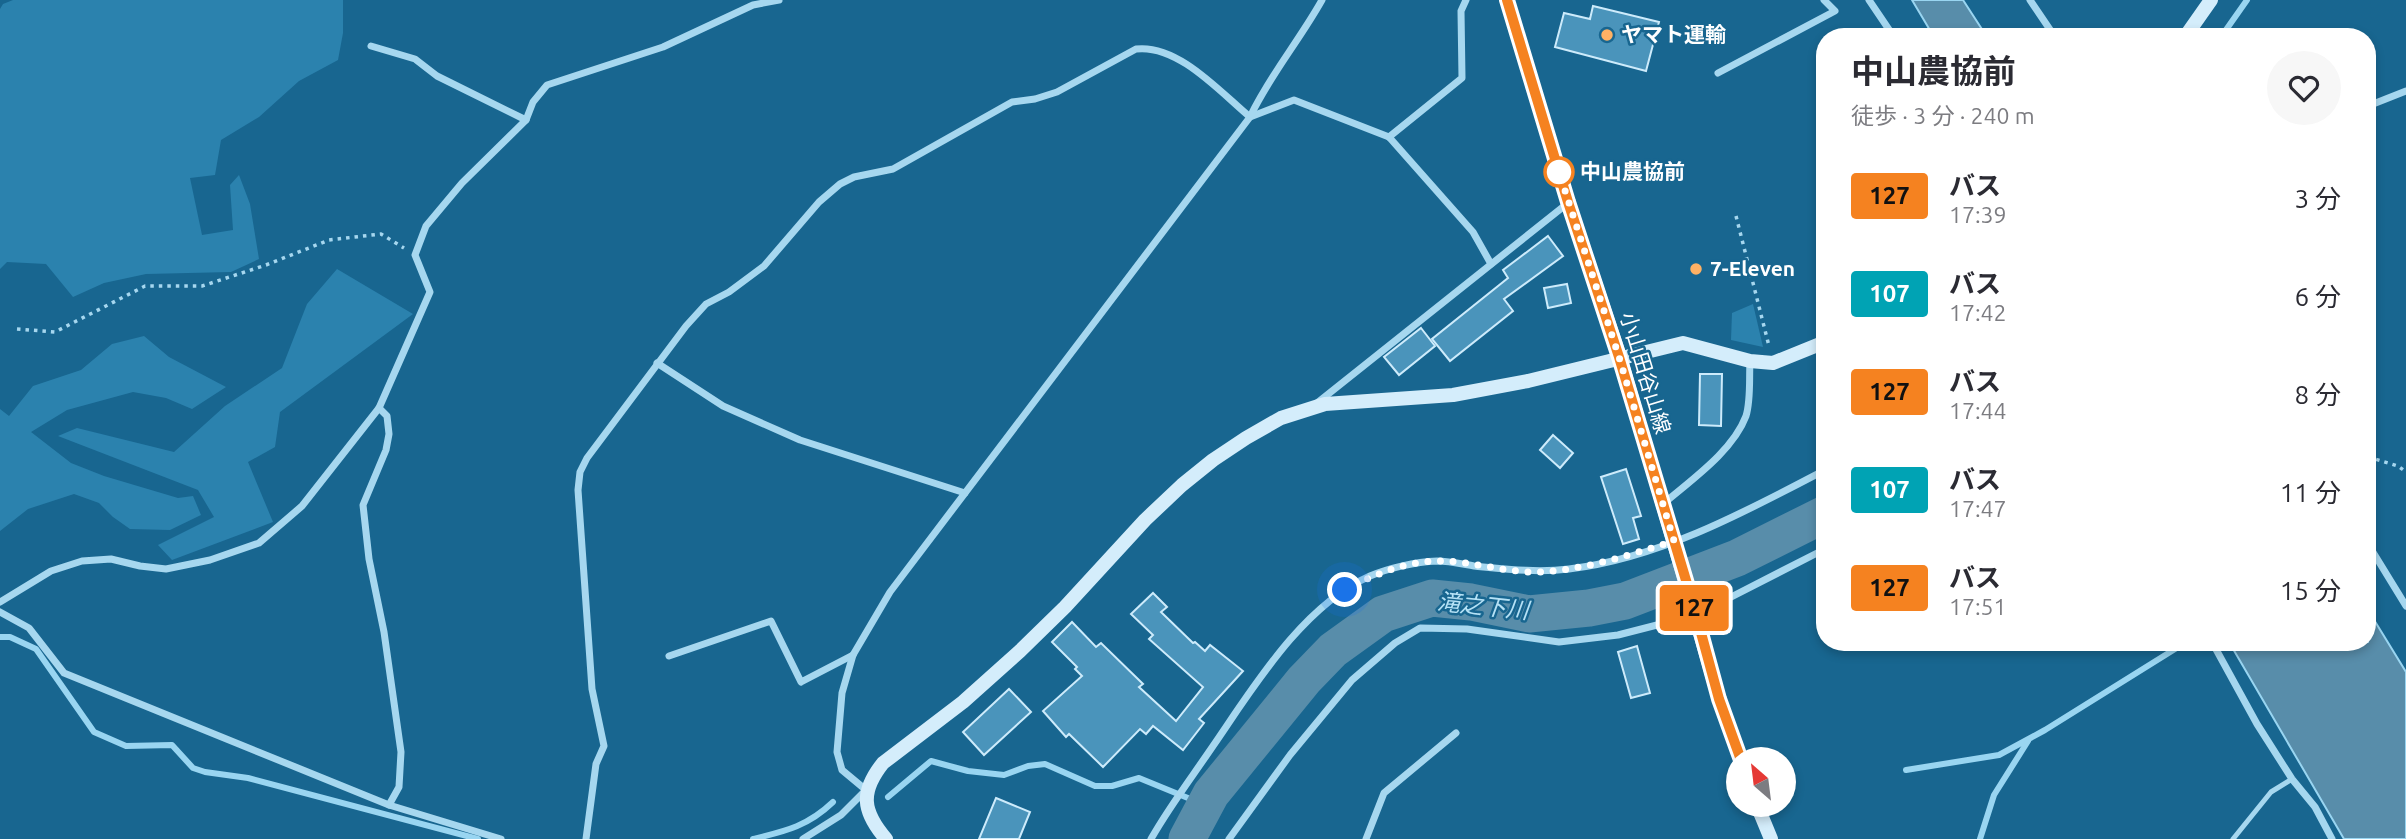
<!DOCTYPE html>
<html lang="ja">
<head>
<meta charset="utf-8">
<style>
  :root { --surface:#fff; --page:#f7f7f7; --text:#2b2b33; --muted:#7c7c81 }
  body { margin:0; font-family:Ubuntu,"Noto Sans JP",sans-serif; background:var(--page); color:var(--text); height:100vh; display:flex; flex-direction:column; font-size:26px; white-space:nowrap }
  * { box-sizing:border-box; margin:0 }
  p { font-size:23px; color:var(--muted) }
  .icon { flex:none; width:38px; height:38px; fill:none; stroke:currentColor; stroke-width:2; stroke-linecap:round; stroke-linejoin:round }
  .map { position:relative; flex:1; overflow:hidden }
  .sheet { position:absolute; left:1816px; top:28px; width:560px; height:623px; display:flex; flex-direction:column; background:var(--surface); border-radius:28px; box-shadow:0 4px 10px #0003 }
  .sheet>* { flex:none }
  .badge { padding:0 14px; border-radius:5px; font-size:24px; line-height:46px }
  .needle { width:46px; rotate:332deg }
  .buttons { position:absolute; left:1726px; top:747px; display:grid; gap:14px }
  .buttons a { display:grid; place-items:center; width:70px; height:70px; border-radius:50%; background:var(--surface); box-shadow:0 4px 10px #0003; font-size:35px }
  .you { position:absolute; width:35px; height:35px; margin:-18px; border:5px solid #fff; border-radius:50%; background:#1a73e8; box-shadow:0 0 0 10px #1a73e833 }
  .map>.badge { position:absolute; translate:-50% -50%; box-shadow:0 0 0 4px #fff }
  .round { display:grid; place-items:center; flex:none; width:74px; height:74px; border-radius:37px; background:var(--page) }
  .summary { display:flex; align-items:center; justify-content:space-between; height:119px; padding:0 35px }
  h1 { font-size:33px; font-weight:700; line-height:52px }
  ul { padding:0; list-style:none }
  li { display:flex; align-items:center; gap:21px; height:98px; padding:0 35px }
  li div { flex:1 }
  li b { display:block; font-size:26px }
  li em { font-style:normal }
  li .badge { min-width:77px; font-weight:700; text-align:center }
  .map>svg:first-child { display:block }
  .green { fill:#2b82ae }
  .water { fill:#588daa; stroke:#99d5f1; stroke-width:2 }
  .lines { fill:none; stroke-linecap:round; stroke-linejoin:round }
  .stream { stroke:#99d5f1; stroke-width:6 }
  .river { stroke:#588daa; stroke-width:37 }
  .building { fill:#4a94bb; stroke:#cdebfb; stroke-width:2 }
  .path { stroke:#a6d7ef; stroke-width:3.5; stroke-dasharray:3.5 5; stroke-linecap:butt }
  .lane { stroke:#a6d7ef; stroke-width:5 }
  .street { stroke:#a6d7ef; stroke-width:7 }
  .secondary { stroke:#d4edfb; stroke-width:14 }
  .line-casing { stroke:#fff; stroke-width:16 }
  .line { stroke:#f58220; stroke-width:10 }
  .walk { stroke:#fff; stroke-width:7; stroke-dasharray:0 12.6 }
  .poi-dot { fill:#ffb164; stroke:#186690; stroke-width:2.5 }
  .stop-dot { fill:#fff; stroke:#f58220; stroke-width:3.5 }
  .labels { text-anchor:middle; stroke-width:5; stroke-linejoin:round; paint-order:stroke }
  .poi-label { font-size:21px; font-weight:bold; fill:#fff; stroke:#186690; text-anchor:start }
  .stop-label { font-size:21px; font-weight:bold; fill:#fff; stroke:#186690; text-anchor:start }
  .street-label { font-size:21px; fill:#fff; stroke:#186690 }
  .water-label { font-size:23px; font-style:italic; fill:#b6e2f6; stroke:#186690 }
</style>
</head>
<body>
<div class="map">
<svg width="2406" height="839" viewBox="0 0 2406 839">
  <rect width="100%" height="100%" fill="#186690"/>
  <!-- green -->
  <g class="green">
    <polygon points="13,0 343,0 343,33 338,60 299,81 259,117 221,140 215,175 190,178 202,235 233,230 230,185 239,175 250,204 259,259 231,272 146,274 104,283 73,297 46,264 7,262 0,269 0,9 3,4"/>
    <polygon points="337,269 413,314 280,412 275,447 248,462 273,522 172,560 158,545 214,517 198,490 58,436 77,428 174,452 225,406 282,368 307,304"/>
    <polygon points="1753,304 1763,347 1731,340 1732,313"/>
    <polygon points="144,336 169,357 226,387 192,409 166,398 133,392 67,410 31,432 71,463 104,476 178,498 193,496 201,515 170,530 130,529 113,517 99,503 74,494 28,509 0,531 0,409 9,416 33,386 81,370 112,344"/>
  </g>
  <!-- water -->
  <g class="water">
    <polygon points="1912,0 1963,0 1987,37 1934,37"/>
    <polygon points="2368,610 2406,672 2406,839 2344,839 2229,642 2368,642"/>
  </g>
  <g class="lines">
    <!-- stream -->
    <g class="stream">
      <polyline points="2221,37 2247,0"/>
      <polyline points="0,637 10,637 36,649 94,732 126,746 172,745 193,768 205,772 248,778 478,839"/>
      <polyline points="1906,770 1999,755 2045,730 2183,644"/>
      <polyline points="888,797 931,761 968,771 1004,775 1028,766 1045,764 1095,786 1112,786 1139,778 1205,805"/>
      <path d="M 753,839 C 786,831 808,826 833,802"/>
      <polyline points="1980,839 1994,795 2028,741"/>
    </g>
    <!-- river -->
    <polyline class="river" points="1187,839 1211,794 1304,680 1333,650 1383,614 1432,598 1471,602 1529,614 1589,608 1625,601 1737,558 1825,514"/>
  </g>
  <!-- building -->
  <g class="building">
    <polygon points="1593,6 1659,22 1646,71 1555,47 1564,13 1590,19"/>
    <polygon points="1548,236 1563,256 1504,299 1513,311 1450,361 1432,339 1508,278 1503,270"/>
    <polygon points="1567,284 1571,303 1548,308 1544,288"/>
    <polygon points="1421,328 1435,346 1399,375 1384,357"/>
    <polygon points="1700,374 1722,374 1721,426 1699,425"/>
    <polygon points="1553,435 1573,453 1560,468 1540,450"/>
    <polygon points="1626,469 1641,516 1633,518 1639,539 1623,544 1601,477"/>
    <polygon points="1153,593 1167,607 1161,612 1193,643 1195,642 1205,651 1210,645 1243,671 1199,719 1204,723 1183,750 1153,726 1146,734 1140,729 1103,767 1069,734 1066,737 1043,711 1082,676 1075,669 1077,667 1052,642 1072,622 1096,647 1101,643 1143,684 1139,687 1176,721 1203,687 1149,639 1153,635 1131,614"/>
    <polygon points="1637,646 1650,693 1631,698 1618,652"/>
    <polygon points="1009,689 1031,712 984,755 963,732"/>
    <polygon points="996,798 1030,812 1019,839 979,839"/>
  </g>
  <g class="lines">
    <!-- path -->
    <g class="path">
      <polyline points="1736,216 1769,346"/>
      <polyline points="17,329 55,332 145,286 202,286 266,265 329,240 381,234 404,248"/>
      <polyline points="2368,457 2398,466 2406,472"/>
    </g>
    <!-- lane -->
    <polyline class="lane" points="2233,839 2271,792 2292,779"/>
    <!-- street -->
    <g class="street">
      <polyline points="1869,0 1894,37"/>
      <polyline points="2030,0 2055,37"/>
      <polyline points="371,46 415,59 437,76 526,120"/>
      <polyline points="1718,73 1835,11 1824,0"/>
      <polyline points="2368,106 2406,91"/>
      <polyline points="1389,137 1462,78 1461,11 1466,0"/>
      <polyline points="657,363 723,406 800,440 965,493"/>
      <polyline points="1317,403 1568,203"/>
      <polyline points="379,408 387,416 389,434 386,450 363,505 369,559 384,632 401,752 399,787 389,805"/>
      <path d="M 1663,504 C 1691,480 1733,451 1746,416 C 1751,400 1749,378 1750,362"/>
      <polyline points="2368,544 2406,606"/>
      <polyline points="0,602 51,571 82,561 111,559 140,566 166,569 210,560 259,543 302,506 379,408 430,292 415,255 426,226 462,183 526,120 533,102 547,85 663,47 753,5 779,0"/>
      <polyline points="0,612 29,628 64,673 389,805 501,839"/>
      <polyline points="2212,642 2257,724 2292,779 2315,807 2332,839"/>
      <polyline points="669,656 771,621 801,682 853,655"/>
      <path d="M 586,839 L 596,764 L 604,746 L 592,689 L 578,490 L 580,472 L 587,458 L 686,326 L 706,304 L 729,292 L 764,266 L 819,202 L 840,184 L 854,177 L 893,169 L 1012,102 L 1035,99 L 1057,92 L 1136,49 C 1178,44 1220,92 1250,117 L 1294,100 L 1389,137 L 1473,232 L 1491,264"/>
      <path d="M 803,839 L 841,815 L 866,790 L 842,770 L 837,752 L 842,693 L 853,655 L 890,592 L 1250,117 C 1270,75 1299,41 1322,0"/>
      <path d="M 1151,839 C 1169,807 1192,777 1213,746 C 1253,688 1302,606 1370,576 C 1389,568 1415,562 1437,561 C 1449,561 1462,564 1474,566 C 1505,569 1537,573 1569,569 C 1660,558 1745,512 1825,470"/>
      <polyline points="1229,839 1290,755 1352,680 1395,643 1420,628 1467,629 1559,642 1618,635 1696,615 1825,549"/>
      <polyline points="1366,839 1384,793 1456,733"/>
    </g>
    <!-- secondary -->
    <g class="secondary">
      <polyline points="1507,0 1568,202 1620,357 1719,699 1741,760"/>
      <polyline points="2185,37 2211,0"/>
      <polyline points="1757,805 1771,839"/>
      <path d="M 886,839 C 862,811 860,792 883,763 L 963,702 L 1020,651 L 1065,607 L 1145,520 L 1182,485 L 1213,460 L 1246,438 L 1281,418 L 1325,404 L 1453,395 L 1528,381 L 1683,343 L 1750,361 L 1773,363 L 1825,342"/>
    </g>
  </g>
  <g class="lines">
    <!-- line casing -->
    <g class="line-casing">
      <polyline id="line" points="1507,0 1568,202 1619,357 1694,607 1719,699 1741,760"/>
    </g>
    <!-- line -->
    <use href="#line" class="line"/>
    <!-- walk -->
    <path class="walk" d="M 1345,590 C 1373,575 1404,562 1436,561 C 1469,560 1505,573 1538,572 C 1585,570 1629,555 1674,541 L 1619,357 L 1559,172"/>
  </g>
  <!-- markers -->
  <g class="poi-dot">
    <circle cx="1607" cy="35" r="7"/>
    <circle cx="1696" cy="269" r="7"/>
  </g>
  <circle class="stop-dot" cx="1559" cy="172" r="14"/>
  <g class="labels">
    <!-- poi labels -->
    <g class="poi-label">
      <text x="1621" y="42">ヤマト運輸</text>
      <text x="1710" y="276">7-Eleven</text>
    </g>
    <!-- stop labels -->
    <g class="stop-label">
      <text x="1580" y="179">中山農協前</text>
    </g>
    <!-- street labels -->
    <g class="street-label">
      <text transform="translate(1645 373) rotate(73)" y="7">小山田谷山線</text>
    </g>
    <!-- water labels -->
    <g class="water-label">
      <text transform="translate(1483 606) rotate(6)" y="8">滝之下川</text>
    </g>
  </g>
</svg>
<div class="buttons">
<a><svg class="needle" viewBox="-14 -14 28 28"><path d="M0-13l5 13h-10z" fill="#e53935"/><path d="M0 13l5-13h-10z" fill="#7c7c81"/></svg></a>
</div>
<div class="you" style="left:1345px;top:590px"></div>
<b class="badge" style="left:1694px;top:608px;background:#f58220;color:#111">127</b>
<section class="sheet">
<div class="summary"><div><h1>中山農協前</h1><p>徒歩 · 3 分 · 240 m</p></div><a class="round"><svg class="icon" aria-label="heart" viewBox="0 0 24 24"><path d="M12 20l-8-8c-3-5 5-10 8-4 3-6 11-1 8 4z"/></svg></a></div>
<ul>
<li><span class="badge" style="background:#f58220;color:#111">127</span><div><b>バス</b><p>17:39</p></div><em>3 分</em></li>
<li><span class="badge" style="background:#00a3b4;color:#fff">107</span><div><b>バス</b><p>17:42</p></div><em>6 分</em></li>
<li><span class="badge" style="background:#f58220;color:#111">127</span><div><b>バス</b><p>17:44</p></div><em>8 分</em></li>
<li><span class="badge" style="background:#00a3b4;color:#fff">107</span><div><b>バス</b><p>17:47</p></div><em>11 分</em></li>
<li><span class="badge" style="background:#f58220;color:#111">127</span><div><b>バス</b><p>17:51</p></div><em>15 分</em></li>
</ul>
</section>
</div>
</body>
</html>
